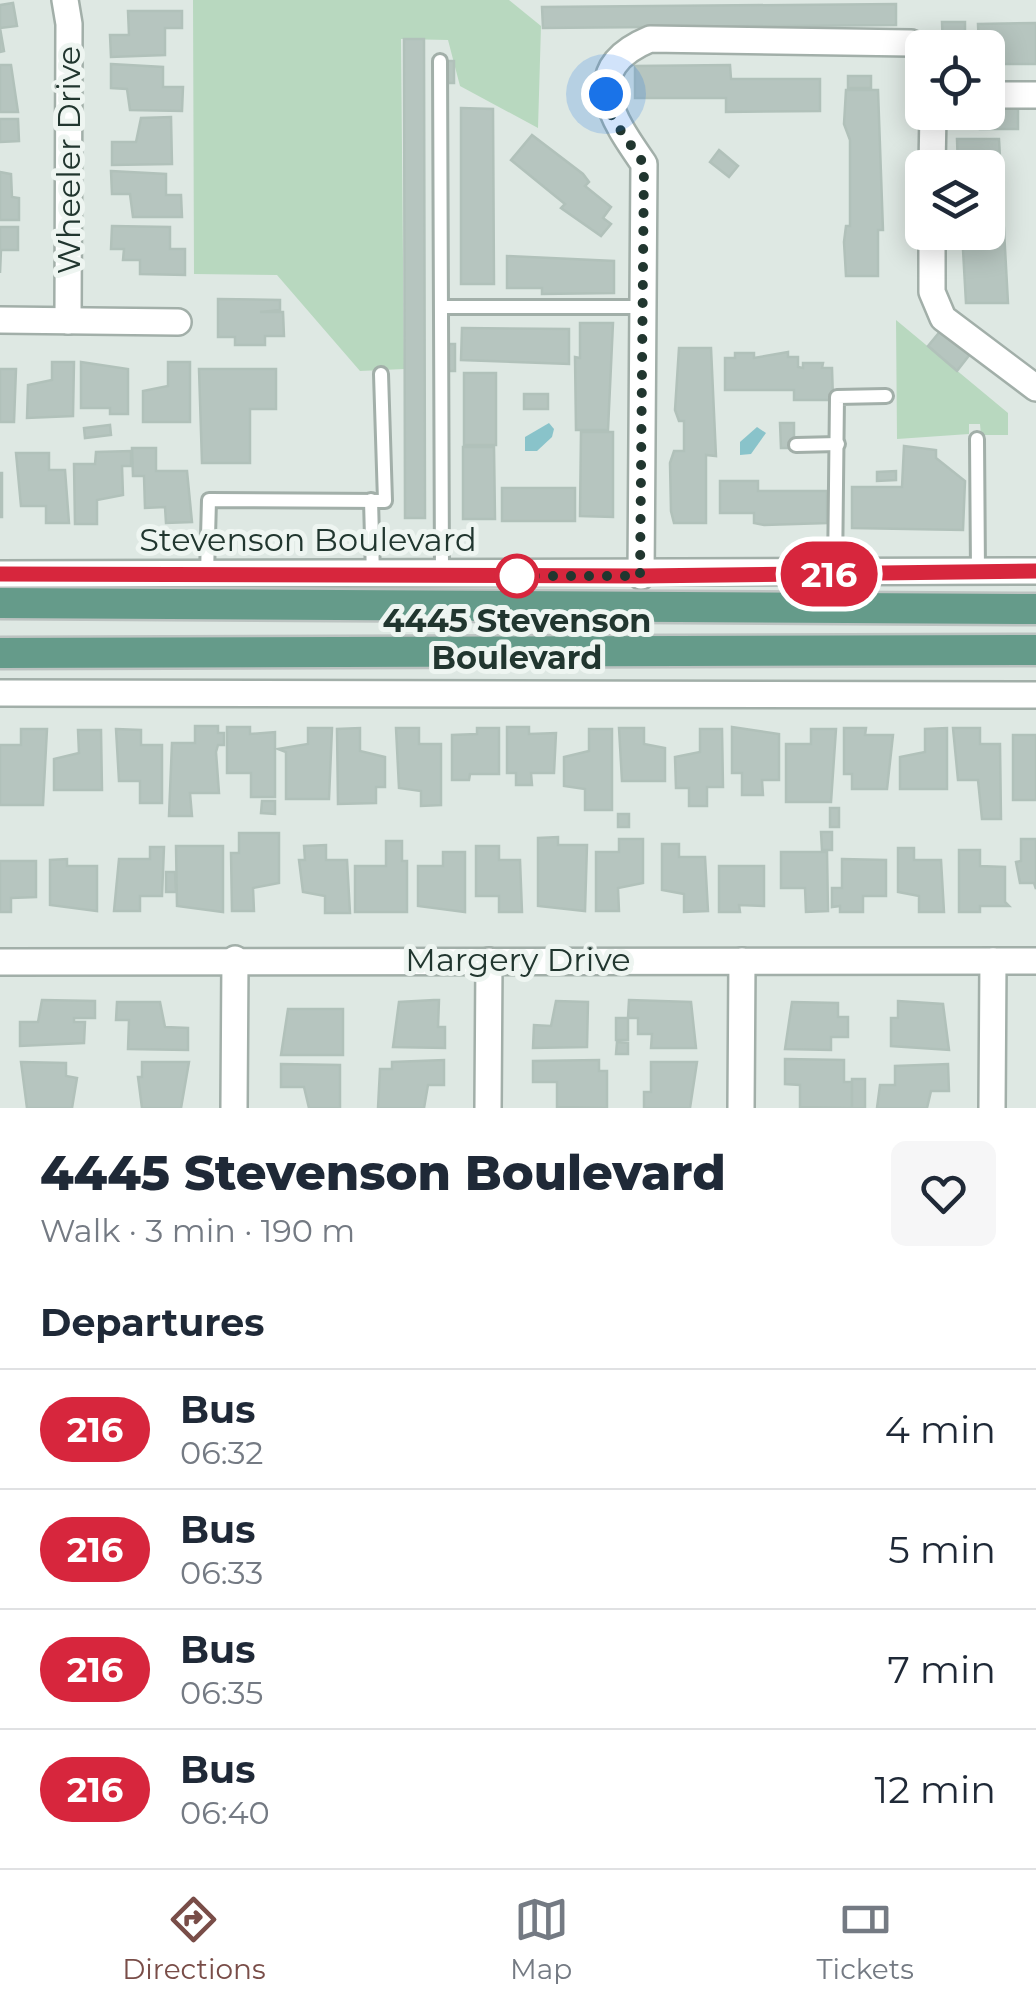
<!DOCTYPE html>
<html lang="en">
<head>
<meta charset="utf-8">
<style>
  :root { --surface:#fff; --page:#f6f6f7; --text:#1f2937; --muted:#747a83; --line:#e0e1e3; --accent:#794d48 }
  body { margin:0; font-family:Montserrat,sans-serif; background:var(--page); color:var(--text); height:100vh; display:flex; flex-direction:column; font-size:38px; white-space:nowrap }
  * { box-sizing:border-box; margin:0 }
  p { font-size:32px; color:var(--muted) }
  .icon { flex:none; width:55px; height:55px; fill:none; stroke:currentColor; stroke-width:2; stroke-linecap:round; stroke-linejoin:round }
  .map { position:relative; height:1108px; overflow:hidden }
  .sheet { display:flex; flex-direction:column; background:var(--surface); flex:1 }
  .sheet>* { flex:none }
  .badge { padding:0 20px; border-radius:32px; font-size:35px; line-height:65px }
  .fabs { position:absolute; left:905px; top:30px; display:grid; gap:20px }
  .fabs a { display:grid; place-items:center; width:100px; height:100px; border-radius:15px; background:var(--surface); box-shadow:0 5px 25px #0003; font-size:50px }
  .you { position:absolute; width:50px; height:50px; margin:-25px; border:8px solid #fff; border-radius:50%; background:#1a73e8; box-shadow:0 0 0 15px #1a73e833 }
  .map>.badge { position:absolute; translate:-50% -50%; box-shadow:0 0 0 5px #fff }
  h2 { padding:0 40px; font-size:38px; line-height:90px }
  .round { display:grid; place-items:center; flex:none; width:105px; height:105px; border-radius:15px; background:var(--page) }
  .head { display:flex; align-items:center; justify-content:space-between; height:170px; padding:0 40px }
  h1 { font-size:48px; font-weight:800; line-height:75px }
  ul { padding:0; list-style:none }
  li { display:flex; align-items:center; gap:30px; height:120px; padding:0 40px; border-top:2px solid var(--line) }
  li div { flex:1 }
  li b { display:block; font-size:38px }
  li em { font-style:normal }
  li .badge { min-width:110px; font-weight:700; text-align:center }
  .dock { display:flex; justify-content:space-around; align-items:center; height:140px; border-top:2px solid var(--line); background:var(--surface); font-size:28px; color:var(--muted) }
  .dock a { display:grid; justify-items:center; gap:5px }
  .dock .selected { color:var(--accent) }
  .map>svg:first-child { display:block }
  .green { fill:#b8d8bf }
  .water { fill:#89c3ca }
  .building { fill:#b6c5bf; stroke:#b1c1ba; stroke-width:2.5 }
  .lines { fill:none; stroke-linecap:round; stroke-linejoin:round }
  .lane-casing { stroke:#a2afa9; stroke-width:18 }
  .street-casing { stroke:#a2afa9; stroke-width:30 }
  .primary-casing { stroke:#bcc3c1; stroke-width:35 }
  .lane { stroke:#fff; stroke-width:12 }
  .street { stroke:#fff; stroke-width:25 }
  .primary { stroke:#659b8a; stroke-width:30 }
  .line-casing { stroke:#fff; stroke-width:22 }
  .line { stroke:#d7263d; stroke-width:15 }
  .walk { stroke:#21362f; stroke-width:10; stroke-dasharray:0 18 }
  .stop-dot { fill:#fff; stroke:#d7263d; stroke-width:5 }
  .labels { text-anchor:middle; stroke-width:10; stroke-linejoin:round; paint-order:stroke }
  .street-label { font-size:32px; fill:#21362f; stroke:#eef5f1 }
  .stop-label { font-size:32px; font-weight:bold; fill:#21362f; stroke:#eef5f1 }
</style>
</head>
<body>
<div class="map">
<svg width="1036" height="1108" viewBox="0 0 1036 1108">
  <rect width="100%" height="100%" fill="#dee8e3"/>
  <!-- green -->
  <g class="green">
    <polygon points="193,0 509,0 541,26 538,128 460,86 448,40 401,39 404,369 360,371 277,275 194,274"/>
    <polygon points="896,320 1008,413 1008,435 981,435 980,424 969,424 969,434 897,439"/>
  </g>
  <!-- water -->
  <g class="water">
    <polygon points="549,423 554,429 552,437 537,451 525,451 525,437"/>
    <polygon points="757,427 766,433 751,454 740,455 740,442"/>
  </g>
  <!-- building -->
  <g class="building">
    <polygon points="13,3 17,26 0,28 4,51 0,52 0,5"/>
    <polygon points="896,4 896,25 543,28 542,7"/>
    <polygon points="128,11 182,11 182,28 165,28 165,55 111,57 110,35 129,35"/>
    <polygon points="942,22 965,22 965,48 943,48"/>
    <polygon points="1036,23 1036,64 988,64 988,48 979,48 978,24"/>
    <polygon points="404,39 424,39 425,518 405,518"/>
    <rect x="447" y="61" width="7" height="22"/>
    <polygon points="111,64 163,67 163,87 183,87 182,111 130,110 127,89 111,88"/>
    <polygon points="0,65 11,65 18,112 0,112"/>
    <polygon points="730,65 731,79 820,79 820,111 726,112 726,98 635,98 635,66"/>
    <rect x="848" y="76" width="23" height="12"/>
    <polygon points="846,90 878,90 883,230 878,230 878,276 846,276 844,242 846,226 850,226 850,140 844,124"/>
    <polygon points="1018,106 1018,129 980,129 980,112 988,112 988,107"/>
    <polygon points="461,108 493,109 494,284 461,284"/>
    <polygon points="171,117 172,164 112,165 112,142 136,142 141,118"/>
    <polygon points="0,119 18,119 19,141 0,142"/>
    <polygon points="532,135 583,174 589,182 585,186 611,207 603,218 611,224 601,236 561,208 565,204 511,160"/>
    <polygon points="957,139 999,139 1008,303 966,303 962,232 988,232 988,168 958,168"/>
    <polygon points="719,150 738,166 729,177 710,162"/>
    <polygon points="111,171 166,174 166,195 181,195 182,217 133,217 130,194 112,194"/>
    <polygon points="0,172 11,174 12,197 19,198 19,220 0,220"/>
    <polygon points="112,226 170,227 170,249 185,249 185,275 140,274 140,260 123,260 124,249 111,249"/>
    <polygon points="0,227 18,227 18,250 1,250 0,273"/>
    <polygon points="507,256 614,261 614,293 542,294 542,288 507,288"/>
    <polygon points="218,299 280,300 280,310 260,312 283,312 284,336 265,336 265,345 235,345 235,337 218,337"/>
    <polygon points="580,323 613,323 608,430 576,430 575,357 580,358"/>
    <polygon points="462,328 569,329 569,364 461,360"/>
    <polygon points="942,329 971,353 957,371 928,346"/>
    <rect x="446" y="344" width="9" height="27"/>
    <polygon points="679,348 711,348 716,456 706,455 706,523 674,523 671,511 670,463 674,451 684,451 684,421 679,421 675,410"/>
    <polygon points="788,352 788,357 798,357 798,367 803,368 803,363 823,363 822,368 832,368 833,400 794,400 794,390 725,390 725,358 735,358 735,353 754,353 754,358"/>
    <polygon points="52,362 74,362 73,416 27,418 28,385 52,380"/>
    <polygon points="81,362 128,369 128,414 110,414 110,408 81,408"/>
    <polygon points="168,362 190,362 190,422 143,422 143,391 168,386"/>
    <polygon points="0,369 16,369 14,422 0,422"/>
    <polygon points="199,369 276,369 276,409 250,409 250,463 202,463"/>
    <rect x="464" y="373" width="32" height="72"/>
    <rect x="524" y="394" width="24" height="15"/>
    <polygon points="780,423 794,423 794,448 781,448"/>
    <polygon points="110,425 111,435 85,438 84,428"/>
    <polygon points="581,432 613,432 613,517 580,516"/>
    <polygon points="904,446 936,450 936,458 965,481 963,530 852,528 852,487 902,487"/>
    <polygon points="463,447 494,447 495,519 463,519"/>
    <polygon points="132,448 156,448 156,471 187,471 192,522 166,523 165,507 145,508 144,476 133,476"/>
    <polygon points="131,451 131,466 122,466 123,495 97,500 97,524 75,524 74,464 95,464 96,452"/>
    <polygon points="16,453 49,453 49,470 65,470 69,523 46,523 46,506 21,506"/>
    <polygon points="896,471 896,480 877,481 877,472"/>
    <rect x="0" y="473" width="2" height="44"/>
    <polygon points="720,481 758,481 758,491 827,491 827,523 764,525 754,523 754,513 720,513"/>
    <rect x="502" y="488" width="73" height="33"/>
    <polygon points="195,726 218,726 218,733 224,733 224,745 218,745 216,752 219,793 190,793 192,816 169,816 172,743 195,743"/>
    <polygon points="227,727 250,727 250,734 275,732 275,797 251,797 251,773 227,773"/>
    <polygon points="507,727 529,727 529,734 556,733 554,773 531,773 532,785 516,785 516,773 507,773"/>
    <polygon points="732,727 779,734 779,780 762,780 763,795 742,795 742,773 732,773"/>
    <polygon points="308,728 332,728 329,799 286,799 286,752 278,749 308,744"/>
    <polygon points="360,728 360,751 385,757 385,787 376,787 376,803 338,804 337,729"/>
    <polygon points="396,728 419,728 419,744 441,744 441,805 421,806 421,791 399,788"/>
    <polygon points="477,728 499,728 499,774 470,774 469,780 452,780 452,735 477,734"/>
    <polygon points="619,728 644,728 644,744 665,748 665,781 622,781"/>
    <polygon points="844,728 866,728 865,735 893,735 887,789 852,789 852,774 844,774"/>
    <polygon points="947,728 947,789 900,789 900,757 925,752 925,729"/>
    <polygon points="953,728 980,728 980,744 1000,744 1001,819 982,819 978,780 958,780"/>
    <polygon points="21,729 47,729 43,805 0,805 0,745 21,745"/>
    <polygon points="116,729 141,730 141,745 162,745 162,803 140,803 140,781 119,781"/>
    <polygon points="589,729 612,729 612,810 585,810 585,789 564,786 564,757 589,751"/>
    <polygon points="700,729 722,729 723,787 707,787 707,806 689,806 689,788 676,788 675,757 700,752"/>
    <polygon points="811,729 836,729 831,802 786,802 786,744 811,744"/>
    <polygon points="78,730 101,730 102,790 54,790 54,759 79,753"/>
    <rect x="1013" y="735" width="23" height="65"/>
    <polygon points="262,801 275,801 275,814 261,813"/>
    <rect x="830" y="808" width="9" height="19"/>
    <rect x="618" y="814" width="11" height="13"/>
    <polygon points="821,832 832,832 832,850 822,850"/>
    <polygon points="239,833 279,833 279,883 253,888 254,911 232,911 231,853 239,853"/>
    <polygon points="558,837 558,845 587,845 585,911 538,906 538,838"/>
    <polygon points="619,839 643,839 643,883 618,888 619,911 596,911 596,852 619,852"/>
    <polygon points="1021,839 1036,839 1036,889 1034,883 1020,883 1016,862 1021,861"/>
    <polygon points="386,841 402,841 402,861 407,861 407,912 355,912 355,866 386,866"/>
    <polygon points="662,844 679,844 679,857 705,857 708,911 684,912 684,894 662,890"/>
    <polygon points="326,845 326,860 347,860 350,913 325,913 325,896 303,892 299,860 305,860 304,846"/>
    <polygon points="176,846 223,846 223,912 177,906"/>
    <polygon points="476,846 499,846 499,860 520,860 522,912 499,912 499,896 476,896"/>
    <polygon points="150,847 164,847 162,896 140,896 140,911 114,911 119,859 150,859"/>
    <polygon points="898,848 914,848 914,860 941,860 944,912 919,912 919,896 898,892"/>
    <polygon points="959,850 980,850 980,866 1005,867 1005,902 1009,906 980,906 980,912 959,912"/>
    <polygon points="443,852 465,852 465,912 418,906 418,866 443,866"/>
    <polygon points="781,852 827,852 828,911 806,912 805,888 781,888"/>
    <polygon points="67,859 67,866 97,866 97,911 50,905 50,860"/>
    <polygon points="842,859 886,860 886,896 863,896 863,912 840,912 840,906 832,907 832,888 842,888"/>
    <polygon points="0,861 36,861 36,897 11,898 11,912 0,912"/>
    <polygon points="719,866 764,866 764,906 739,905 740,912 719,912"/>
    <polygon points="166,872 175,872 176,892 166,892"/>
    <polygon points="42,1000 95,1001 95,1018 74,1018 74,1022 85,1022 84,1043 20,1046 20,1022 38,1022"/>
    <polygon points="434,1000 439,1000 438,1027 445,1027 445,1048 393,1047 399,1002"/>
    <polygon points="629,1000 691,1002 696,1048 651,1048 652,1034 638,1034 638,1018 628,1018"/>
    <polygon points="556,1001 588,1002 587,1047 533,1048 534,1025 551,1026"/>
    <polygon points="898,1001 943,1004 949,1050 891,1046 891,1018 898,1018"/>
    <polygon points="117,1002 160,1002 165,1027 188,1028 188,1050 128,1049 129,1020 116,1020"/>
    <polygon points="792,1002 838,1003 838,1017 848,1017 848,1037 831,1037 831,1050 785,1049"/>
    <polygon points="288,1009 343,1009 343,1055 281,1055"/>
    <rect x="616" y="1018" width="12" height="22"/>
    <polygon points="617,1042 628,1043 628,1054 616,1054"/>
    <polygon points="785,1059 844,1060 844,1082 852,1082 852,1108 800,1107 800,1085 785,1084"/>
    <polygon points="444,1060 444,1085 428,1085 424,1108 378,1108 380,1069 392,1069 392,1062"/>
    <polygon points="599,1060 599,1071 607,1071 607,1108 557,1107 557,1082 533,1082 533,1061"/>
    <polygon points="21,1062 66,1063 66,1076 77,1078 72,1108 27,1108"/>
    <polygon points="142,1062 189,1062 181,1108 142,1108 138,1077 142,1077"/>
    <polygon points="651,1062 697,1062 690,1108 644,1108 644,1092 651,1092"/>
    <polygon points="281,1064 340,1065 340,1108 309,1108 304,1087 281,1087"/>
    <polygon points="948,1064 949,1091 931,1091 927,1108 877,1108 880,1085 895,1085 895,1066"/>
    <rect x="852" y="1079" width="13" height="29"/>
  </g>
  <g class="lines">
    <!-- lane casing -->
    <g class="lane-casing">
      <g id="lane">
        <polyline points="440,61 442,573"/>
        <polyline points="441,307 643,307"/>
        <polyline points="977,439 978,572"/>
        <polyline points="796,445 838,444"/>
        <polyline points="371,500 373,576"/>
        <polyline points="207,574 209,500 385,501 381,374"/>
        <polyline points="835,574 837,397 886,396"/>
      </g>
    </g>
    <!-- street casing -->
    <g class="street-casing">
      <g id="street">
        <polyline points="65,0 69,24 68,321"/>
        <polyline points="988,95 1036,95"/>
        <polyline points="932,168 933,112"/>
        <polyline points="932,232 932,292 943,318 1036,388"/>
        <polyline points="0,320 178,322"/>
        <polyline points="0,574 1036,571"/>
        <path d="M 641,576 L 644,164 C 612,118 578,69 650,39 L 911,43 L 922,48"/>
        <polyline points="0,693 1036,695"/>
        <polyline points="0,962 1036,961"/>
        <polyline points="234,1108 235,959"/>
        <polyline points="488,1108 489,961"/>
        <polyline points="741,1108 742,961"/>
        <polyline points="992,1108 993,961"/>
      </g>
    </g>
    <!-- primary casing -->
    <g class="primary-casing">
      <g id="primary">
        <polyline points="0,603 1036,609"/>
        <polyline points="0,653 1036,650"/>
      </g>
    </g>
    <!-- lane -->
    <use href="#lane" class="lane"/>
    <!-- street -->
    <use href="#street" class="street"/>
    <!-- primary -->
    <use href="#primary" class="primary"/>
  </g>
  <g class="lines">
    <!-- line casing -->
    <g class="line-casing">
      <polyline id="line" points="0,574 640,576 1036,571"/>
    </g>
    <!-- line -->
    <use href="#line" class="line"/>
    <!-- walk -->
    <polyline class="walk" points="517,576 640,576 644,164 612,118 606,94"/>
  </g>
  <!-- markers -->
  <circle class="stop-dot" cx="517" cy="576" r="20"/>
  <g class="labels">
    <!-- street labels -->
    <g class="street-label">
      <text transform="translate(69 160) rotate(-90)" y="11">Wheeler Drive</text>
      <text x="308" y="551">Stevenson Boulevard</text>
      <text x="518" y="971">Margery Drive</text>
    </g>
    <!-- stop labels -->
    <g class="stop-label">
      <text x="517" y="632">4445 Stevenson<tspan x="517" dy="37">Boulevard</tspan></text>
    </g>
  </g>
</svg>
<div class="fabs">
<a><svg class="icon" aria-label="locate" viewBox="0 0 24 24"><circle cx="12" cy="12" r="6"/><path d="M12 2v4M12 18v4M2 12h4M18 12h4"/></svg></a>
<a><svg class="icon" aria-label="layers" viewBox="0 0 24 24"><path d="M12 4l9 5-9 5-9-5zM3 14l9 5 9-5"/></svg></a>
</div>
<div class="you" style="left:606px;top:94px"></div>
<b class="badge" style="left:829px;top:574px;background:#d7263d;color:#fff">216</b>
</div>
<section class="sheet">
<div class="head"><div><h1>4445 Stevenson Boulevard</h1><p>Walk · 3 min · 190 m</p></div><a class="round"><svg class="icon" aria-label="heart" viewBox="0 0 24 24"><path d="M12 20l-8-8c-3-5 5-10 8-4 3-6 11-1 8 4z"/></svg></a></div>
<h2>Departures</h2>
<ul>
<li><span class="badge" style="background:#d7263d;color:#fff">216</span><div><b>Bus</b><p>06:32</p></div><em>4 min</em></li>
<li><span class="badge" style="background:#d7263d;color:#fff">216</span><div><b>Bus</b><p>06:33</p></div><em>5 min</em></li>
<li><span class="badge" style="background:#d7263d;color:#fff">216</span><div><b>Bus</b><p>06:35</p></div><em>7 min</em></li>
<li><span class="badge" style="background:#d7263d;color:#fff">216</span><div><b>Bus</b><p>06:40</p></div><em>12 min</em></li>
</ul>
</section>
<nav class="dock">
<a class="selected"><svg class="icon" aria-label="directions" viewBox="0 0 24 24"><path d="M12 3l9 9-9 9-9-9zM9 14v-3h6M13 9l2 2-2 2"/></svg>Directions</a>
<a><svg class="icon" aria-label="map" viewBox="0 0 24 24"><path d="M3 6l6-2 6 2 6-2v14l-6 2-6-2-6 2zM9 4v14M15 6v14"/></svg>Map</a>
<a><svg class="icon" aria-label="tickets" viewBox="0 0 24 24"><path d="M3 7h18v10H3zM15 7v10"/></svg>Tickets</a>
</nav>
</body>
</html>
